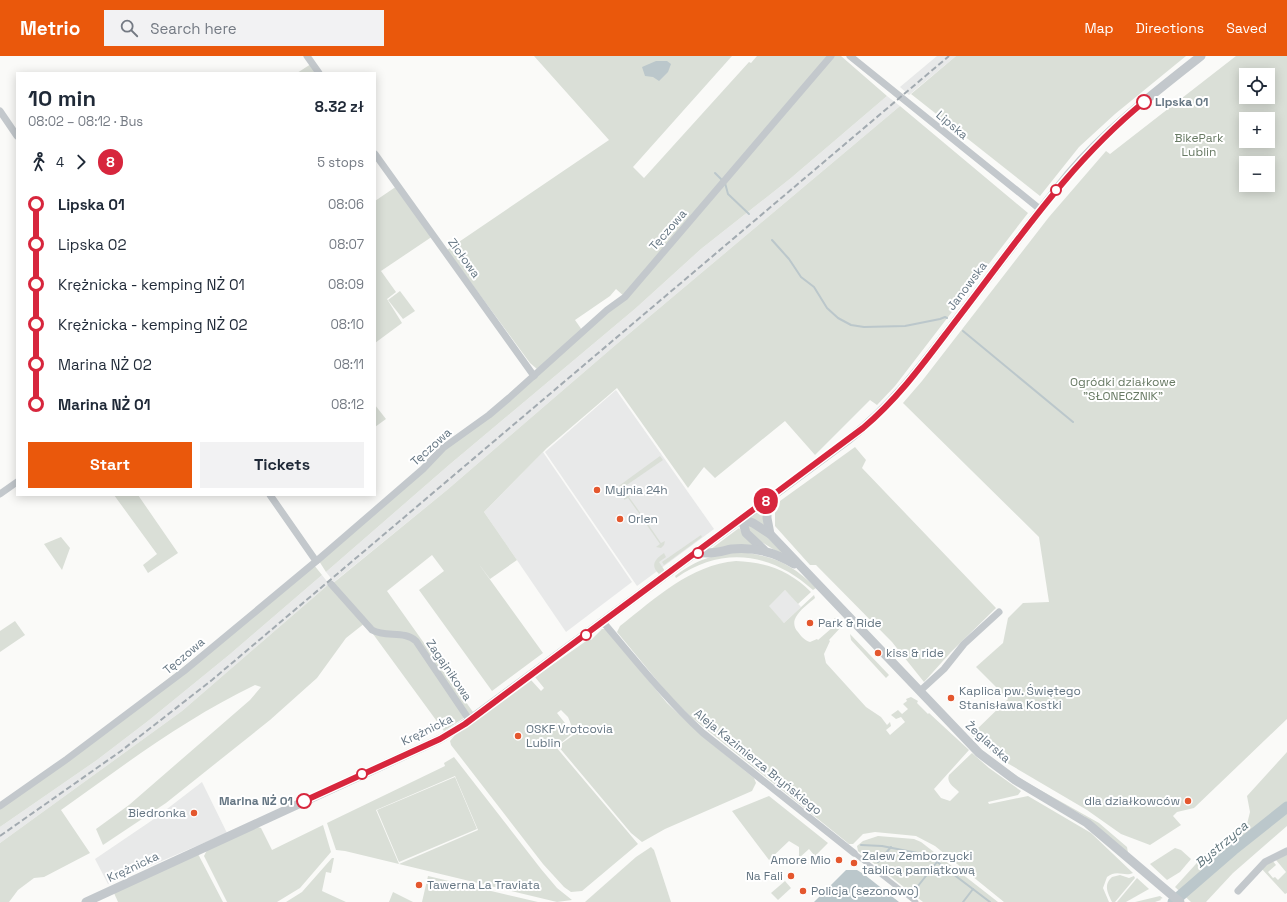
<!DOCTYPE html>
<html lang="en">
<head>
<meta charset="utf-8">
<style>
  :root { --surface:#fff; --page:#f2f2f3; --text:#1f2937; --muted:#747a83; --accent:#ea580c }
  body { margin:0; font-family:"Space Grotesk",sans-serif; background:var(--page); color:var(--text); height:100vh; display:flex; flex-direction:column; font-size:15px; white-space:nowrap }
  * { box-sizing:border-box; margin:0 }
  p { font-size:13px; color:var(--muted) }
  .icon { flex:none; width:22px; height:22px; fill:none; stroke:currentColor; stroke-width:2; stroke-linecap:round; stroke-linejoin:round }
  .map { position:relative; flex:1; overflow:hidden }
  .sheet { position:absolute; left:16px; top:16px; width:360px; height:424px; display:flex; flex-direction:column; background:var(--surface); border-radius:0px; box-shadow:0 2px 10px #0003 }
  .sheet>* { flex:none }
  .badge { padding:0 8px; border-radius:13px; font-size:14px; line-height:26px }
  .buttons { position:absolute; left:1239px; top:12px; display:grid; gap:8px }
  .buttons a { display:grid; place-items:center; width:36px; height:36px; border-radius:0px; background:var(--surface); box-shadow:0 2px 10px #0003; font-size:20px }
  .map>.badge { position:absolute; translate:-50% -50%; box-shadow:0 0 0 2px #fff }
  .legs { display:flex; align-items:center; gap:6px; height:44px; padding:0 12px; font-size:13px }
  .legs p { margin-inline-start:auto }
  .overview { display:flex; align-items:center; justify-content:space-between; height:68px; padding:0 12px }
  h1 { font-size:22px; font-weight:700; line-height:30px }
  .button { display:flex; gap:8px; margin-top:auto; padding:8px 12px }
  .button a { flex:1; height:46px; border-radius:0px; background:var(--accent); color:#fff; font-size:16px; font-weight:700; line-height:46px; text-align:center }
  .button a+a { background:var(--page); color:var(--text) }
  ul { padding:0 12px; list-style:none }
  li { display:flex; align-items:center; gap:14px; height:40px; font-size:15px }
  li i { display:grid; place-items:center; width:6px; height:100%; margin:0 5px; background:currentColor }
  li i::after { content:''; width:10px; height:10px; margin:-5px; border:3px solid; border-radius:50%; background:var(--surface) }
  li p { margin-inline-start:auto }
  li:first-child i { background:linear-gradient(#0000 50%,currentColor 0) }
  li:last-child i { background:linear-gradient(currentColor 50%,#0000 0) }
  header { display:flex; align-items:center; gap:24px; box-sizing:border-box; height:56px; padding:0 20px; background:var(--accent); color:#fff }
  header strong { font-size:19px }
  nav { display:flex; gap:22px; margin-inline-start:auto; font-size:14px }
  .search { width:280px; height:36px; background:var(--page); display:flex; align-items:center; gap:10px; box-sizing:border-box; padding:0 14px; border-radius:0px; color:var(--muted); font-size:15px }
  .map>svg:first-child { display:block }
  .built { fill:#e8e9e9 }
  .green { fill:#dadfd7; fill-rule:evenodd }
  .water { fill:#bbc7cb }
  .pier { fill:#fafaf8 }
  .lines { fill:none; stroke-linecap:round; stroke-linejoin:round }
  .stream { stroke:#bbc7cb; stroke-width:2 }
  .river { stroke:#bbc7cb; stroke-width:11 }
  .pedestrian { stroke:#c3c8cc; stroke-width:5 }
  .minor { stroke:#c3c8cc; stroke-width:7 }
  .tertiary { stroke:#c3c8cc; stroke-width:9 }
  .rail { stroke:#a2aab0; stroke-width:2; stroke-dasharray:6 3; stroke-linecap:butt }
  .line-1-casing { stroke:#fff; stroke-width:9 }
  .line-1 { stroke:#d7263d; stroke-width:6 }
  .stop-1-dot { fill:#fff; stroke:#d7263d; stroke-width:2 }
  .poi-dot { fill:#e4572e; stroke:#fff; stroke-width:1.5 }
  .labels { text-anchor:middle; stroke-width:4; stroke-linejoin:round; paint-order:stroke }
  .stop-label { font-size:12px; font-weight:bold; fill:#657683; stroke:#fff; text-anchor:start }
  .street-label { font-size:12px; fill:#657683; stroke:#fff }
  .park-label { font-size:12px; fill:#687a64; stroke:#fff }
  .poi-label { font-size:12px; fill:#657683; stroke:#fff; text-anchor:start }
  .water-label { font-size:13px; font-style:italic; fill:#60757c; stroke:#fff }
</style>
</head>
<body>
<header>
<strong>Metrio</strong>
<div class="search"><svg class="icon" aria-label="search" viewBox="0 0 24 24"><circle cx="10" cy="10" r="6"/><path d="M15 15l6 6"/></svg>Search here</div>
<nav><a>Map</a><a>Directions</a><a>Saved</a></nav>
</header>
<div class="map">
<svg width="1287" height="846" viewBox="0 0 1287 846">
  <rect width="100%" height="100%" fill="#fafaf8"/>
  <!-- built -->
  <g class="built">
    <polygon points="937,0 956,0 909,39 900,31"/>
    <polygon points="887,40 900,50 612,292 447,434 334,526 326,516 449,409 636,252 701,193 791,122"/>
    <polygon points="616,334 714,473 637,530 545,396"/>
    <polygon points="543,396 632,526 566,576 484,456"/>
    <polygon points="322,519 329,528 182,655 0,787 0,771 97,704 148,665 229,599"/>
    <polygon points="785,534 801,551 784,567 768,550"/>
    <polygon points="202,726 227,777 108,828 95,803 154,763"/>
  </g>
  <!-- green -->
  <g class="green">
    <polygon points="534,0 732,0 633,111 644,122 749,6 751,7 757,0 841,0 887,40 791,122 701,193 636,252 449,409 326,516 319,505 445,393 626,242 616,233 610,240 575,264 582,274 537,313 530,307 447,194 609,84"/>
    <polygon points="956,0 1186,0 1115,58 1079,91 1040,140 911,38"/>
    <path d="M 1236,0 L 1287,0 L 1287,663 L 1194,752 L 1177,756 L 1173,760 L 1181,769 L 1150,789 L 1121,778 L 1087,754 L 997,701 L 971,679 L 1008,643 L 976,611 L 1003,587 L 1008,562 L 1023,547 L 1049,546 L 1039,481 L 903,347 L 922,325 L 1049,161 L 1106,95 L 1110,98 ZM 1246,19 L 1268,19 L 1268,41 L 1246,41 ZM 1246,63 L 1268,63 L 1268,85 L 1246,85 ZM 1246,107 L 1268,107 L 1268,129 L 1246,129 Z"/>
    <polygon points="311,8 317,17 297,17"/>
    <path d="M 900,50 L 1028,157 L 895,330 L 877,349 L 870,344 L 815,399 L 785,365 L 715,422 L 704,411 L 688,432 L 617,332 L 547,392 L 484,456 L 517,504 L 490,523 L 478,507 L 543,597 L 492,635 L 419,534 L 444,515 L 432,499 L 387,535 L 473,656 L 444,675 L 365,567 L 346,582 L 317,622 L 270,664 L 166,747 L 103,789 L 96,773 L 129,749 L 250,644 L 261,631 L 255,629 C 186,662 124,709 61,754 L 90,797 L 44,821 L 34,822 L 18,834 L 9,846 L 0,846 L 0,787 L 182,655 L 329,528 L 332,528 L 447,434 L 612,292 Z"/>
    <polygon points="397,130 433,180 381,215 396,236 387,243 402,267 375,287 375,145"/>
    <polygon points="400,235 415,255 403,263 388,244"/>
    <polygon points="375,349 386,363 375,371"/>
    <polygon points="855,391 866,404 862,412 996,552 951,596 924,626 892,586 816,509 810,509 775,470 775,455 780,445"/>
    <polygon points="660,400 663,404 621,433 616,432"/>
    <polygon points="628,437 633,438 629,441 644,462 643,463 628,442 624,444 624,440"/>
    <polygon points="114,439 138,439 178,497 148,517 143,509 157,498"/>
    <polygon points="762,452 765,454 766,472 750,462"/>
    <polygon points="646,465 661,487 665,485 664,489 661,492 656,491 660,488 644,465"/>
    <polygon points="749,469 759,473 783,497 781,498 755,482 747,471"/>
    <polygon points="739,472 745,480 758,490 711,493"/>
    <polygon points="701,479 702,481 664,509 662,506"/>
    <polygon points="61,481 70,492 62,514 44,488"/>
    <path d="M 740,496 C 774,500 792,508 816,532 L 813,534 C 772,497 723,489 676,522 L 675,520 C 699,502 711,500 740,496 Z"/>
    <path d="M 664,497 L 666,501 L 659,506 L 665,515 L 659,518 C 650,509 655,503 664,497 Z"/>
    <path d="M 736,505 C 766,506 790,515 811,536 L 798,548 L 785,534 L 769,550 L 784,567 L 814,539 L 815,542 C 806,550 786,563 798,576 C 801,580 804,584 810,586 L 817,583 L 818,584 L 833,571 L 830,567 L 835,562 L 842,570 L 829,584 L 830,585 L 824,598 L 826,607 L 866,651 L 881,661 L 887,669 L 890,666 L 891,670 L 886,674 L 890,679 L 905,666 L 901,661 L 896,663 L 891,659 L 898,654 L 902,658 L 908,653 L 903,648 L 907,645 L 906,643 L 911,641 L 918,645 L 917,647 L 928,658 L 929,657 L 969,694 L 934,733 L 941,742 L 950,745 L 959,736 C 954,731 946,727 949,719 L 972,697 L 989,712 L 1021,735 L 1018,739 L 988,746 L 989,748 L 1028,740 L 1091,777 L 1133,817 C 1124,821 1117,813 1107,821 L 1103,832 L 1109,846 L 1004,846 L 935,790 L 916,780 L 875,776 L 863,778 L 853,788 L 849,788 L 691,661 L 669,639 L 617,576 L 620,570 C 656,542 690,509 736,505 Z"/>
    <polygon points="314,509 322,519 229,599 148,665 97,704 0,771 0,752 14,743"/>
    <polygon points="15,565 25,579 0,596 0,575"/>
    <polygon points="602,573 606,573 667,647 701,679 754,722 756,727 752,735 665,773 642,786 631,777 558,690 575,678 568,661 561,654 557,657 573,677 556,691 638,788 582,835 571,836 564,831 543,808 451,689 450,685 455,679 531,624 541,635 544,632 535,621 589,583 591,584"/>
    <polygon points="850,578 889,619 886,622 851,584"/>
    <polygon points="923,635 976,689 994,704 1026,726 1099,767 1127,791 1128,797 1084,760 1028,729 995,706 973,686"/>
    <polygon points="1287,696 1287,770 1233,817 1206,846 1191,846 1175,831 1205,798 1236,778 1247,768 1250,756 1247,740"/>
    <path d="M 454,701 L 541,813 L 557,832 L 572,844 L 557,846 L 345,795 L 336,794 L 327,767 L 445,710 L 444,707 ZM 455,720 L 478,774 L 399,808 L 376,754 Z"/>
    <polygon points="455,721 477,773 399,806 377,754"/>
    <polygon points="769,740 828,787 815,800 809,793 799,802 799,791 789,785 769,804 732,755"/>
    <polygon points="323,769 331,796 300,832 277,846 227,846 204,800 207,794 254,770 261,772 272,794"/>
    <polygon points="878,780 914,783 921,786 998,846 923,846 858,795 857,790 863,785"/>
    <polygon points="651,791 654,794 671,846 585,846 636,801"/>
    <polygon points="1175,792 1181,794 1191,803 1180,816 1167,824 1150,808"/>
    <polygon points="198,798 223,846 118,846 114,837"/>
    <polygon points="1287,798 1287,837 1285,838 1261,812 1272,804 1276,809 1268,816 1273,822 1275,821 1278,824 1286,816 1276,804"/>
    <polygon points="332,802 334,802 331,817 326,816 322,835 346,846 286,846 302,836"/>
    <path d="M 1120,819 L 1129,822 L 1134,820 L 1135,822 L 1115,846 L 1112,846 C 1108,837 1103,829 1112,821 Z"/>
    <polygon points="428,820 538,846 422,846"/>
    <polygon points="1137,822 1149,833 1126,846 1117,846"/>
    <polygon points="785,825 791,832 778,844 771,837"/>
    <polygon points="393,836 413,846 389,846"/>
    <polygon points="1160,840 1164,843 1155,846 1135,846"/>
  </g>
  <!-- water -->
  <g class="water">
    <polygon points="656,5 667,5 671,8 668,16 659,25 653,21 645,20 642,11"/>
    <polygon points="846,814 857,814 865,819 899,846 814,846"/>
  </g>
  <!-- pier -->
  <polygon class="pier" points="1180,836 1185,841 1183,846 1164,846 1160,843"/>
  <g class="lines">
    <!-- stream -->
    <g class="stream">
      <polyline points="715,117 722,124"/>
      <polyline points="725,127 728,138 749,158"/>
      <polyline points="772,184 789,203 801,221 814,231 827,252 838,262 851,269 864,271 905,270 940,263 945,261 947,262"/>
      <polyline points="963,275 1073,366"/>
      <polyline points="861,789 882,790 928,799 990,846"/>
      <polyline points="878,806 891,791"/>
      <polyline points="914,835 937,806"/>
      <polyline points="963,846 973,833"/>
    </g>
    <!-- river -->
    <polyline class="river" points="1173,846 1233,794 1287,751"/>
    <!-- pedestrian -->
    <polyline class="pedestrian" points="854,797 916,846"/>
    <!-- minor -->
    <g class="minor">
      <polyline points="307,0 319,17"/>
      <polyline points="850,0 1041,154"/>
      <polyline points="0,55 17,80"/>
      <polyline points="375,98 534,320"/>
      <polyline points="0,438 17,426"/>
      <polyline points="270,439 316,505"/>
      <path d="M 331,528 L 372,574 C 386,582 404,574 416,585 L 470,665"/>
      <path d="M 603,566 C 636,605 666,643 703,677 L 854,797"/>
      <polyline points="920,635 944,613 964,588 999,556"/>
      <polyline points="0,750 67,703 184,615 320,502 423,413 443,392 489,359 509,342 607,254 625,241 831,0"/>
      <polyline points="1238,835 1265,806 1287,795"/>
    </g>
    <!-- tertiary -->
    <g class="tertiary">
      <polyline points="767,445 767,462 770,478"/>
      <polyline points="742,463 753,467 770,478 979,697 1015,724 1087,767 1180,846"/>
      <polyline points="742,463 746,477 764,494"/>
      <path d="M 699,496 C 710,499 721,495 732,493 C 755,491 775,496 794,508"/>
      <path d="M 86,846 L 440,683 L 460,671 L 848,384 C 893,349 923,308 957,263 C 994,215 1030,166 1068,119 C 1107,73 1154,37 1201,0"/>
    </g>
    <!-- rail -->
    <polyline class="rail" points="0,780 121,695 212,624 949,0"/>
  </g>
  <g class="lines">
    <!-- line-1 casing -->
    <g class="line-1-casing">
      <path id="line-1" d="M 304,745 L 440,683 L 465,668 L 863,372 C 901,340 928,301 958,262 C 1016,187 1070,106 1144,46"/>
    </g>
    <!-- line-1 -->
    <use href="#line-1" class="line-1"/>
  </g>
  <!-- markers -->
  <g class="stop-1-dot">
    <circle cx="1144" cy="46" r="7"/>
    <circle cx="1056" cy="134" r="5"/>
    <circle cx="698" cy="497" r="5"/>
    <circle cx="586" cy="579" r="5"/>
    <circle cx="362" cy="718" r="5"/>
    <circle cx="304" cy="745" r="7"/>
  </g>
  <g class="poi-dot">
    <circle cx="597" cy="434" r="4"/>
    <circle cx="620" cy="463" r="4"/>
    <circle cx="810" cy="567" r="4"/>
    <circle cx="878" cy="597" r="4"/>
    <circle cx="951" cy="642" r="4"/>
    <circle cx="518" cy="680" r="4"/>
    <circle cx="1188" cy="745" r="4"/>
    <circle cx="194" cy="757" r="4"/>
    <circle cx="839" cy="804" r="4"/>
    <circle cx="854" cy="807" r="4"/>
    <circle cx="791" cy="820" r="4"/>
    <circle cx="419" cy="829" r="4"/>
    <circle cx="803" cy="835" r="4"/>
  </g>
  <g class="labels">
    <!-- stop labels -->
    <g class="stop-label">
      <text x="1155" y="50">Lipska 01</text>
      <text x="293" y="749" text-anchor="end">Marina NŻ 01</text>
    </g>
    <!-- street labels -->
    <g class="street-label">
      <text transform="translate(952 69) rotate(40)" y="4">Lipska</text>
      <text transform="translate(668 174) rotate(-49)" y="4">Tęczowa</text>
      <text transform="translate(464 202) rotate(54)" y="4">Ziołowa</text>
      <text transform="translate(967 230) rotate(-53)" y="4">Janowska</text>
      <text transform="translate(431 391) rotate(-42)" y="4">Tęczowa</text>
      <text transform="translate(184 600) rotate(-40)" y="4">Tęczowa</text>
      <text transform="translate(449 614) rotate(56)" y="4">Zagajnikowa</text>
      <text transform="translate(427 674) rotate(-26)" y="4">Krężnicka</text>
      <text transform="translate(988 686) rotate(42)" y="4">Żeglarska</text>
      <text transform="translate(758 706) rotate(39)" y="4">Aleja Kazimierza Bryńskiego</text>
      <text transform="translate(133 811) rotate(-25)" y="4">Krężnicka</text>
    </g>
    <!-- park labels -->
    <g class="park-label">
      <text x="1199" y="86">BikePark<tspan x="1199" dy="14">Lublin</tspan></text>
      <text x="1123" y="330">Ogródki działkowe<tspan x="1123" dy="14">"SŁONECZNIK"</tspan></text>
    </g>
    <!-- poi labels -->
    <g class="poi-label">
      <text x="605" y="438">Myjnia 24h</text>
      <text x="628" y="467">Orlen</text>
      <text x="818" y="571">Park &amp; Ride</text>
      <text x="886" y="601">kiss &amp; ride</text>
      <text x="959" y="639">Kaplica pw. Świętego<tspan x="959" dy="14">Stanisława Kostki</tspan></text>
      <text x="526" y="677">OSKF Vrotcovia<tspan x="526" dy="14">Lublin</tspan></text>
      <text x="1180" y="749" text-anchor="end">dla działkowców</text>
      <text x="186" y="761" text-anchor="end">Biedronka</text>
      <text x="862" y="804">Zalew Zemborzycki<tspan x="862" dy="14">tablicą pamiątkową</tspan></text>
      <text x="831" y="808" text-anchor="end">Amore Mio</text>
      <text x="783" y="824" text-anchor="end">Na Fali</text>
      <text x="427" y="833">Tawerna La Traviata</text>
      <text x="811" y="839">Policja (sezonowo)</text>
    </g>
    <!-- water labels -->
    <g class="water-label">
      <text transform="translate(1221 788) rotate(-40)" y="5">Bystrzyca</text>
    </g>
  </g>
</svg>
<div class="buttons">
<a><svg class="icon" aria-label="locate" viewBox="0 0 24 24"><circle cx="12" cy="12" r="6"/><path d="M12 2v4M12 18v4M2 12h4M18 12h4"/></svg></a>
<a>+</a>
<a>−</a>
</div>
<b class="badge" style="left:766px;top:445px;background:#d7263d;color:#fff">8</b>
<section class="sheet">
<div class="overview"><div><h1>10 min</h1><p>08:02 – 08:12 · Bus</p></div><b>8.32 zł</b></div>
<div class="legs"><svg class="icon" aria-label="walk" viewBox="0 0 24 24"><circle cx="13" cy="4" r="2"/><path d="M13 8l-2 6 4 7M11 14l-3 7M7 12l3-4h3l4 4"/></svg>4<svg class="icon" aria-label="forward" viewBox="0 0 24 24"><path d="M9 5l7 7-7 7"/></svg><b class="badge" style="background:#d7263d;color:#fff">8</b><p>5 stops</p></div>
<ul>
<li><i style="color:#d7263d"></i><b>Lipska 01</b><p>08:06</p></li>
<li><i style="color:#d7263d"></i><span>Lipska 02</span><p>08:07</p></li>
<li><i style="color:#d7263d"></i><span>Krężnicka - kemping NŻ 01</span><p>08:09</p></li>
<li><i style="color:#d7263d"></i><span>Krężnicka - kemping NŻ 02</span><p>08:10</p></li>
<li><i style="color:#d7263d"></i><span>Marina NŻ 02</span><p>08:11</p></li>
<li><i style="color:#d7263d"></i><b>Marina NŻ 01</b><p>08:12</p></li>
</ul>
<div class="button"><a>Start</a><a>Tickets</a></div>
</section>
</div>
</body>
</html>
